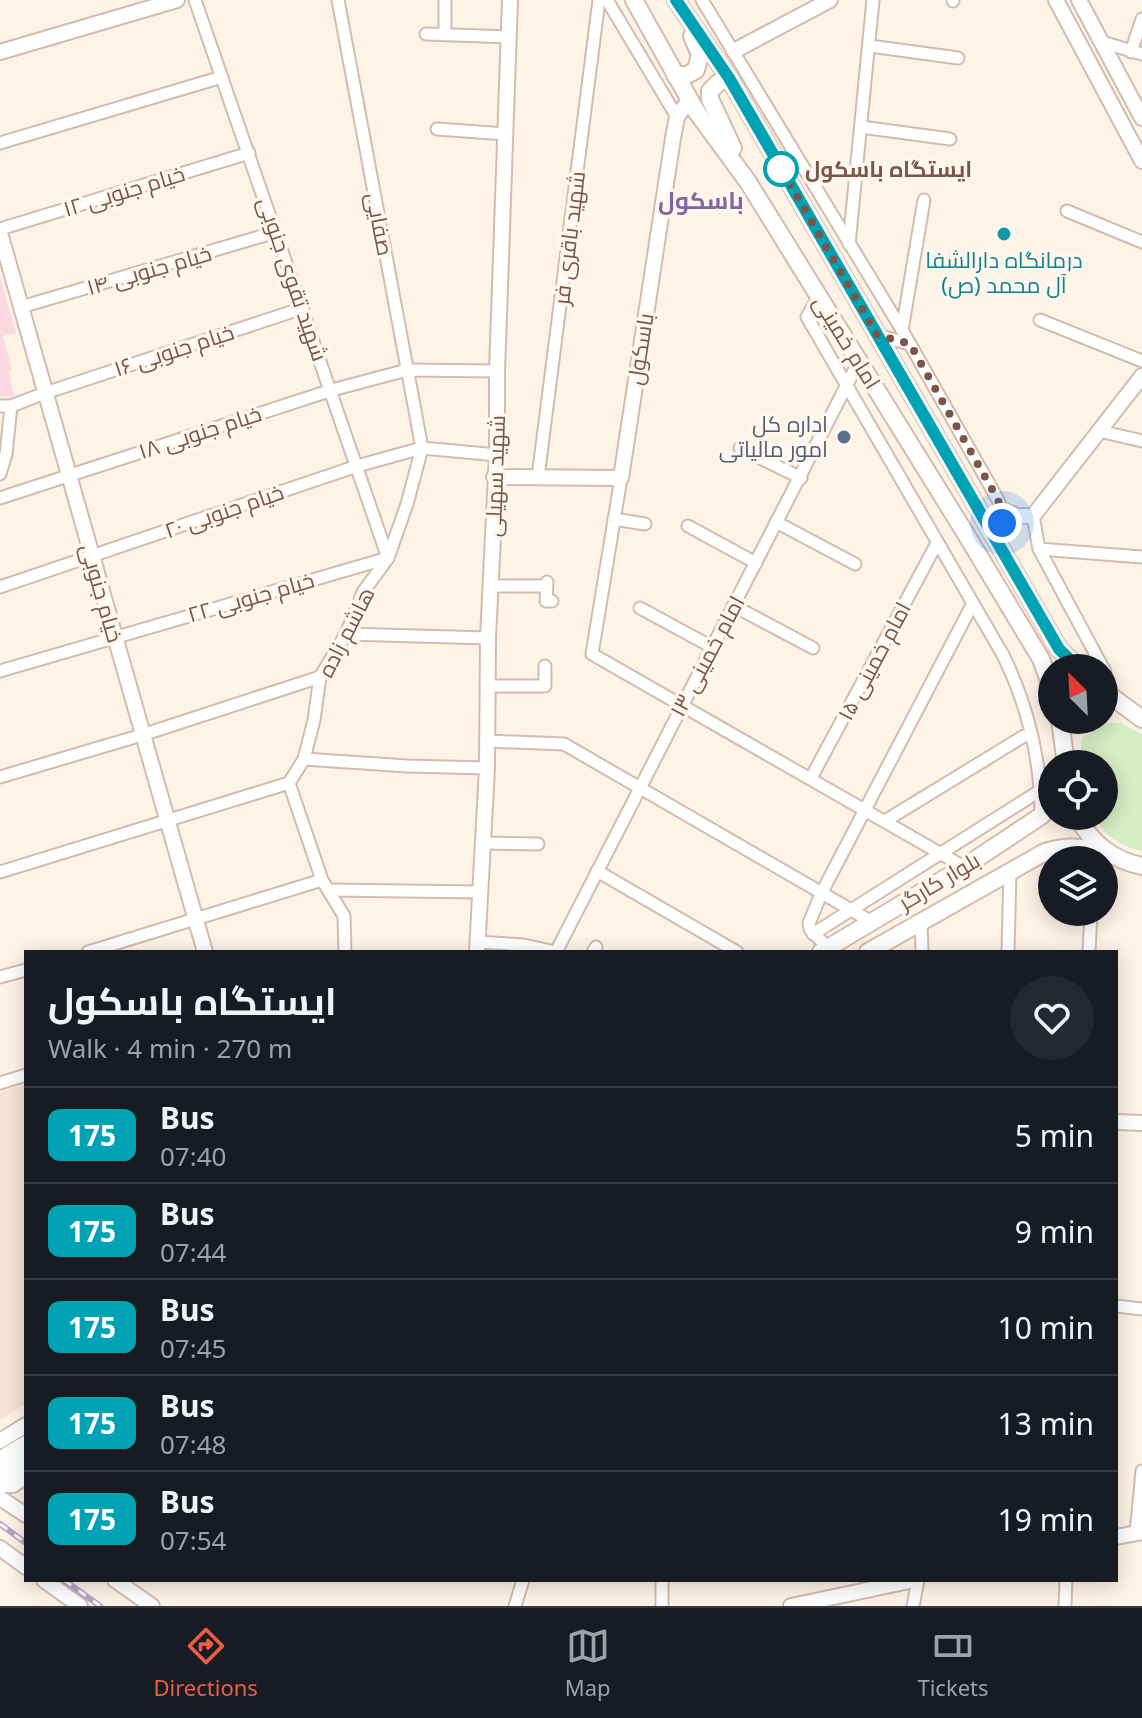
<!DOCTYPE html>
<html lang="en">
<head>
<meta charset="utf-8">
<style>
  :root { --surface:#171b24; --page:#242831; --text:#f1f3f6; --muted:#9ea1a6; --line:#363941; --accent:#ee5e45 }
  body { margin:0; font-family:"Noto Sans",Cairo,sans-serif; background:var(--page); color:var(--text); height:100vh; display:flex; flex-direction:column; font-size:30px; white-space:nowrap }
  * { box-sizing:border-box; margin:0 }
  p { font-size:26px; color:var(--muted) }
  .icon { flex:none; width:44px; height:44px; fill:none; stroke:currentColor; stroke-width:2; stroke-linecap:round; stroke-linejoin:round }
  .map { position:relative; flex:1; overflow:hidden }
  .panel { position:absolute; left:24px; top:950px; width:1094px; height:632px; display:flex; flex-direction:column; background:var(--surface); border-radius:0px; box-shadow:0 4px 20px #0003 }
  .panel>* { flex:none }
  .badge { padding:0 16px; border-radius:12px; font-size:28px; line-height:52px }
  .needle { width:52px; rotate:336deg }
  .fabs { position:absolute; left:1038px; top:654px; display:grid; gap:16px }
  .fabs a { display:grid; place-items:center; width:80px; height:80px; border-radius:50%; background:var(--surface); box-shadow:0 4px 20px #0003; font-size:40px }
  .you { position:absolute; width:40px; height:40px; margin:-20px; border:6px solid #fff; border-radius:50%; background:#1a73e8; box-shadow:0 0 0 12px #1a73e833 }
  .map>.badge { position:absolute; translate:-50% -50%; box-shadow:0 0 0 4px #fff }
  .round { display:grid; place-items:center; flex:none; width:84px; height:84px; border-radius:42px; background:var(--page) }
  .summary { display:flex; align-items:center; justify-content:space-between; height:136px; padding:0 24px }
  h1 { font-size:38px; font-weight:700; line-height:60px }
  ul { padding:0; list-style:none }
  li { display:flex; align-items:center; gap:24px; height:96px; padding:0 24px; border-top:2px solid var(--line) }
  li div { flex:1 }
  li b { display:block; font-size:30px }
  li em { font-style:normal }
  li .badge { min-width:88px; font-weight:700; text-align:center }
  .menu { display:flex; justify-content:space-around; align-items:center; height:112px; border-top:2px solid var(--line); background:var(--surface); font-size:22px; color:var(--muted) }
  .menu a { display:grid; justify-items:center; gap:4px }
  .menu .on { color:var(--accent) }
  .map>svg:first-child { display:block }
  .residential { fill:#f6e4d4 }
  .medical { fill:#fcd9e0 }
  .green { fill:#d7edc4 }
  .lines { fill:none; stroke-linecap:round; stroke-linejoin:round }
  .minor-casing { stroke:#d3bcae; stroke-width:15 }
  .tertiary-casing { stroke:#d3bcae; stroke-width:18 }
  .secondary-casing { stroke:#d6bbab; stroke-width:20 }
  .minor { stroke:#fff; stroke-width:11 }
  .tertiary { stroke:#fff; stroke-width:14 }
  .secondary { stroke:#fff; stroke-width:16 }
  .rail-casing { stroke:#b5a3c9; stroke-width:6 }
  .rail { stroke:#fff7ee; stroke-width:3; stroke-dasharray:9; stroke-linecap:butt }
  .line-casing { stroke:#fff; stroke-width:18 }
  .line { stroke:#00a3b4; stroke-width:12 }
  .walk { stroke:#795649; stroke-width:8; stroke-dasharray:0 14.4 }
  .stop-dot { fill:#fff; stroke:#00a3b4; stroke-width:4 }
  .culture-dot { fill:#0f9aa8; stroke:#fff7ee; stroke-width:3 }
  .service-dot { fill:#5c6f8a; stroke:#fff7ee; stroke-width:3 }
  .labels { text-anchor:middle; stroke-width:7; stroke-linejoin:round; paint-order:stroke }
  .stop-label { font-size:22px; font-weight:bold; fill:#795649; stroke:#fff7ee; text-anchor:start }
  .street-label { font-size:22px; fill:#795649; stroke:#fff7ee }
  .culture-label { font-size:22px; fill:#0d838f; stroke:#fff7ee }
  .service-label { font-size:22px; fill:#4e5e75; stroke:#fff7ee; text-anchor:end }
  .neighbourhood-label { font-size:24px; font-weight:bold; fill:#85659d; stroke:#fff7ee }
</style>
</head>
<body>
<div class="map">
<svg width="1142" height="1606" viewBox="0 0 1142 1606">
  <rect width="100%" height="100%" fill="#fef3e7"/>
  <!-- residential -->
  <polygon class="residential" points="26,1084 26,1404 0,1420 0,1092"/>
  <!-- medical -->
  <polygon class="medical" points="0,277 16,333 3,336 12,370 9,371 14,397 0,396"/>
  <!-- green -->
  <path class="green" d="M 1106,723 L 1120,723 L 1142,734 L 1142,851 C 1121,847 1104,835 1094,816 L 1104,816 L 1104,764 L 1079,764 L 1082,738 Z"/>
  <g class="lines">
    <!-- minor casing -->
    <g class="minor-casing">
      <g id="minor">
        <polyline points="338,0 422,448 407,504 388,558 363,592 346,634 320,677 314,720 304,759 289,783 322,880 344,916 345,952"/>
        <polyline points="607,0 677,117"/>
        <polyline points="702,0 902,330 997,498 1002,510 998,542"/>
        <polyline points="953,1 953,0"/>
        <polyline points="426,34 510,37"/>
        <polyline points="445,34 445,0"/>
        <polyline points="1102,42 1142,54"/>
        <polyline points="870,46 958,58"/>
        <polyline points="1131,52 1142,19"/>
        <polyline points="861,127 950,139"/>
        <polyline points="437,129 506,134"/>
        <polyline points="0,143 222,77"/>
        <polyline points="1067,211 1142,242"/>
        <polyline points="0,229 249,153"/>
        <polyline points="849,244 873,0"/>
        <path d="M 819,296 L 807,317 L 1003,655 C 1028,706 1041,758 1041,816"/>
        <polyline points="21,307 276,232"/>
        <polyline points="1040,320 1142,361"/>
        <polyline points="902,330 924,200"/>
        <polyline points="877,335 910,344"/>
        <polyline points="0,406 11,406 45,393 303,308"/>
        <polyline points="1099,431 1142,441"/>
        <polyline points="740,448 801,478"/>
        <polyline points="0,474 6,454 11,406"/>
        <polyline points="538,477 599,0"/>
        <polyline points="621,478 592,654 964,867"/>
        <polyline points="0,498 332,390 407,370 497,371"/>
        <polyline points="1033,516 1039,549 1103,668"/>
        <polyline points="614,519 645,524"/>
        <polyline points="776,522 855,564"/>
        <polyline points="688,526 756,563"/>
        <polyline points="1039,549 1142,557"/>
        <polyline points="547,582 546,601 552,601"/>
        <polyline points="492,586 546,586"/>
        <polyline points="0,587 357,466 422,448 497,455"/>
        <polyline points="734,606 813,648"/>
        <polyline points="640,608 712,647"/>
        <polyline points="346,634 488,638"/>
        <polyline points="1104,669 1111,696"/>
        <polyline points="0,671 388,558 195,0"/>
        <polyline points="488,686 545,686 545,666"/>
        <polyline points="487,741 564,744 872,922"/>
        <polyline points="304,759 407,766 487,768"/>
        <polyline points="0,777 142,735 320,677"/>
        <polyline points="811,778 937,543"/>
        <polyline points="885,821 1024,736"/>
        <polyline points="483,843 538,844"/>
        <polyline points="597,871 737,952"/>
        <polyline points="0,872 289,783"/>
        <polyline points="328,890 481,892"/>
        <polyline points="921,920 922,952"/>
        <polyline points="813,934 1041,790"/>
        <polyline points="477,942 524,945 555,952"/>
        <polyline points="828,948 810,929 809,923 822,892 972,605"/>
        <polyline points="88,952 322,880"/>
        <polyline points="556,952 859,361"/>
        <polyline points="593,952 596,947"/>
        <polyline points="1008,952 1010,871"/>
        <polyline points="1089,952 1091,912"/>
        <polyline points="0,977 26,970"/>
        <polyline points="0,1083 26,1075"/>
        <polyline points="1116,1306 1142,1309"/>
        <polyline points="1136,1533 1142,1471"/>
        <polyline points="515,1606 523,1580"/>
        <polyline points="662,1606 662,1580"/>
        <polyline points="913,1606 918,1580"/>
        <polyline points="1065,1606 1066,1580"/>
      </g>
    </g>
    <!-- tertiary casing -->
    <g class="tertiary-casing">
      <g id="tertiary">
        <polyline points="1056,0 1142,161"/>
        <polyline points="1079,0 1142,118"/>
        <polyline points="734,51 830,0"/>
        <polyline points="0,52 177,0"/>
        <polyline points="0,233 205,952"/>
        <polyline points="494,477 621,478 673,138 677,117 689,100"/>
        <polyline points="1002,510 1017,516 1033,516 1142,376"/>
        <polyline points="477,952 487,768 488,638 497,455 497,371 510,0"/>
        <polyline points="1116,1122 1142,1123"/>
        <polyline points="0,1441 26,1425"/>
        <polyline points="0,1485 13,1485 26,1476"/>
        <polyline points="0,1498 26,1515"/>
        <polyline points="1116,1537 1142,1532"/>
        <polyline points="0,1548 26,1567"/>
        <polyline points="44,1580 80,1606"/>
        <polyline points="115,1580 152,1606"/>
        <polyline points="791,1606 914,1580"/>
      </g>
    </g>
    <!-- secondary casing -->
    <g class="secondary-casing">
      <g id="secondary">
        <polyline points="634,0 696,111 748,182 964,531 1041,659 1052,689"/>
        <polyline points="676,0 729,78 1059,649 1078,668"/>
        <polyline points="675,75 687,75 696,70 700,55 692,36"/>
        <polyline points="729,78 718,83 710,91 710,99 733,148"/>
        <polyline points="1104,691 1142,719"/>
        <polyline points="1060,720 1066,764"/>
        <path d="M 1077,816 C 1091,843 1112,860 1142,866"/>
        <polyline points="821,952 964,867 1041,816 1052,805"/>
        <path d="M 868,952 L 1045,852 C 1070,844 1088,847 1112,856"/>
        <polyline points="0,1460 26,1444"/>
        <polyline points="0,1477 26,1461"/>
      </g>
    </g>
    <!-- minor -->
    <use href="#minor" class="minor"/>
    <!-- tertiary -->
    <use href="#tertiary" class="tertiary"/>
    <!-- secondary -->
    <use href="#secondary" class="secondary"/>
    <!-- rail casing -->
    <g class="rail-casing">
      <g id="rail">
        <polyline points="0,1524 26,1543"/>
        <polyline points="64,1580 100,1606"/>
      </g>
    </g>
    <!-- rail -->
    <use href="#rail" class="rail"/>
  </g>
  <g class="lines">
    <!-- line casing -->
    <g class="line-casing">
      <polyline id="line" points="676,0 729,78 1059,649 1078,668"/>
    </g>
    <!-- line -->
    <use href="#line" class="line"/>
    <!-- walk -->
    <polyline class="walk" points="781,169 775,158 877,335 910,344 997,498 1002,510 1002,523"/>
  </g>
  <!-- markers -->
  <circle class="stop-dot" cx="781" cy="169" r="16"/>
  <circle class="culture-dot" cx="1004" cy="234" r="8"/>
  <circle class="service-dot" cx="844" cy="437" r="8"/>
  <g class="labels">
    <!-- stop labels -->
    <g class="stop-label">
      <text x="805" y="177">ایستگاه باسکول</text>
    </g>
    <!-- street labels -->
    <g class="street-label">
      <text transform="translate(124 191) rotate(-17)" y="8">خیام جنوبی ۱۲</text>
      <text transform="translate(380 224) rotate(79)" y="8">صفایی</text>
      <text transform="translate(569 238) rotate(-83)" y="8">شهید باقری فر</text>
      <text transform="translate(149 270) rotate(-16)" y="8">خیام جنوبی ۱۴</text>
      <text transform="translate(293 279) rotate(71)" y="8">شهید تقوی جنوبی</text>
      <text transform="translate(847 342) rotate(58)" y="8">امام خمینی</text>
      <text transform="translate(640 349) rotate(-81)" y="8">باسکول</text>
      <text transform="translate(174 350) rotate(-18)" y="8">خیام جنوبی ۱۶</text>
      <text transform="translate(200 432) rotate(-18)" y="8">خیام جنوبی ۱۸</text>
      <text transform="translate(495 476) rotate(-88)" y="8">شهید سهیلی</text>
      <text transform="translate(224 511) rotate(-19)" y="8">خیام جنوبی ۲۰</text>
      <text transform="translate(102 593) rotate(74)" y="8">خیام جنوبی</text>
      <text transform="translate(251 597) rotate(-16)" y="8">خیام جنوبی ۲۲</text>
      <text transform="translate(346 632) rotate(-63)" y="8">هاشم زاده</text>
      <text transform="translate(707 656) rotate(-62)" y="8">امام خمینی ۱۳</text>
      <text transform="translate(874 661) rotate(-62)" y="8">امام خمینی ۱۵</text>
      <text transform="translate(939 881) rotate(-31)" y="8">بلوار کارگر</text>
    </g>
    <!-- culture labels -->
    <g class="culture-label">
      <text x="1004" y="268">درمانگاه دارالشفا<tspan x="1004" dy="25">آل محمد (ص)</tspan></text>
    </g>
    <!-- service labels -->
    <g class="service-label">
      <text x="828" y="432">اداره کل<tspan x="828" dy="25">امور مالیاتی</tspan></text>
    </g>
    <!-- neighbourhood labels -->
    <g class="neighbourhood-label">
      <text x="701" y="209">باسکول</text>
    </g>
  </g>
</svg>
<div class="fabs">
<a><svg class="needle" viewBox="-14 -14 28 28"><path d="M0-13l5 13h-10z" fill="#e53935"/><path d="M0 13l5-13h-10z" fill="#9ea1a6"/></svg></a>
<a><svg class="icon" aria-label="locate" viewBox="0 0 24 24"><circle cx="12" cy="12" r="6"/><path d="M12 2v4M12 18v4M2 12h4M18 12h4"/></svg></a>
<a><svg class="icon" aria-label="layers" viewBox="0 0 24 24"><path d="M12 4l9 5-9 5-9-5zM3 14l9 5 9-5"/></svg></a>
</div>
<div class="you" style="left:1002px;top:523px"></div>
<section class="panel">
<div class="summary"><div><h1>ایستگاه باسکول</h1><p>Walk · 4 min · 270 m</p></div><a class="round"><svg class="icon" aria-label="heart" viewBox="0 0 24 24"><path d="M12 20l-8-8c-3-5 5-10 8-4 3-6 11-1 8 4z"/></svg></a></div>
<ul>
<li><span class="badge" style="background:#00a3b4;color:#fff">175</span><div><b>Bus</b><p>07:40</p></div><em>5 min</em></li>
<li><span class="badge" style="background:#00a3b4;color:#fff">175</span><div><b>Bus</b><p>07:44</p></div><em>9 min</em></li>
<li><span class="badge" style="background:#00a3b4;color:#fff">175</span><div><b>Bus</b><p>07:45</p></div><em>10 min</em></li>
<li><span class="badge" style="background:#00a3b4;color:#fff">175</span><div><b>Bus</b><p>07:48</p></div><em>13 min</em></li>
<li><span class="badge" style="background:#00a3b4;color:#fff">175</span><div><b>Bus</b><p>07:54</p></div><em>19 min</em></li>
</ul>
</section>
</div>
<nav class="menu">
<a class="on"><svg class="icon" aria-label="directions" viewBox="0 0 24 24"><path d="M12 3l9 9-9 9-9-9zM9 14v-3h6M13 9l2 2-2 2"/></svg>Directions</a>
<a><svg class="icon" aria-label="map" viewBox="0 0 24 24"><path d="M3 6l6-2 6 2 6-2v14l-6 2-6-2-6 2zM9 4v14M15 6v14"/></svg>Map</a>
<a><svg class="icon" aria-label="tickets" viewBox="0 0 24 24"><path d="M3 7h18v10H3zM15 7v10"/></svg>Tickets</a>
</nav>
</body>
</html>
